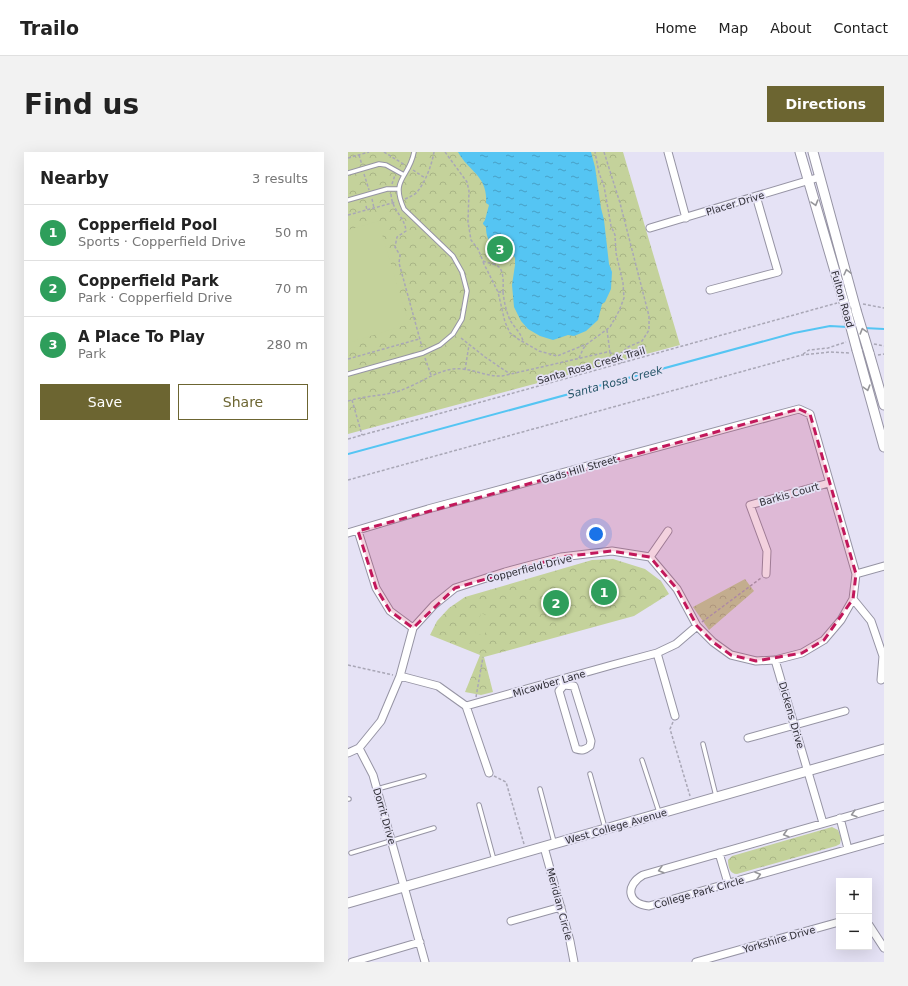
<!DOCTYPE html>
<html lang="en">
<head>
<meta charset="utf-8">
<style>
  body { margin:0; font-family:"DejaVu Sans",sans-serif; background:#f2f2f2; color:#222 }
  .controls { position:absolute; right:12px; bottom:12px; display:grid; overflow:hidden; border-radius:0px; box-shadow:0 4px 16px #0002 }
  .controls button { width:36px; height:36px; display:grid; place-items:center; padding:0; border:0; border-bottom:1px solid #e0e0e0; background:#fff; color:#222; font:20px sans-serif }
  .you { position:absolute; left:248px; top:382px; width:14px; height:14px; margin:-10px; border:3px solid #fff; border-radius:50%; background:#1a73e8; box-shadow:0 0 0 6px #1a73e833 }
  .badge { display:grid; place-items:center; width:26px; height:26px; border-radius:50%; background:#6c6531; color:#fff; font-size:13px; font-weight:700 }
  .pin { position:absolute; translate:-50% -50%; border:2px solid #fff; box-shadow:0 1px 4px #0006 }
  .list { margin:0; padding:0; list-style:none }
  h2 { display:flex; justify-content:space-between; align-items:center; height:52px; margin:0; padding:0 16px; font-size:17px }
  h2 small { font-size:13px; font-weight:400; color:#767676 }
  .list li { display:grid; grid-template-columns:26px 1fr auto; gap:12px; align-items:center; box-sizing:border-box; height:56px; padding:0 16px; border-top:1px solid #e0e0e0 }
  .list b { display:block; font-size:15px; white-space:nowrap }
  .list p { margin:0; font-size:13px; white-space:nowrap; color:#767676 }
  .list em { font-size:13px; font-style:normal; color:#767676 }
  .actions { display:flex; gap:8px; padding:12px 16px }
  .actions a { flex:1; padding:9px 0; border:1px solid #6c6531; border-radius:0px; text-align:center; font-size:14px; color:#6c6531 }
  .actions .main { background:#6c6531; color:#fff }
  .map { position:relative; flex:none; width:536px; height:810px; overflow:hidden; border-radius:0px }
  header { display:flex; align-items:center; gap:24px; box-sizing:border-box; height:56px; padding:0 20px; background:#fff; border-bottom:1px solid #e0e0e0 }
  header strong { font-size:19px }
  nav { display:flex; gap:22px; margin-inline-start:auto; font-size:14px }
  .intro { display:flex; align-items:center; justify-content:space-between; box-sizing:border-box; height:96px; padding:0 24px }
  h1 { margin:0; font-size:28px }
  .button { padding:10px 18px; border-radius:0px; background:#6c6531; color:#fff; font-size:14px; font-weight:700 }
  main { display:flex; gap:24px; padding:0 24px }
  aside { flex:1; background:#fff; border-radius:0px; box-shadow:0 4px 16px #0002 }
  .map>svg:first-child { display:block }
</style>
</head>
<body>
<header>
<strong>Trailo</strong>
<nav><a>Home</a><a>Map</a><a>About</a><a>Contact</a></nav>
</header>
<div class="intro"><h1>Find us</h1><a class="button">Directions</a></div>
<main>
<aside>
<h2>Nearby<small>3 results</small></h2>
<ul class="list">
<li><span class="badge" style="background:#2e9e5b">1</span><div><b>Copperfield Pool</b><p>Sports · Copperfield Drive</p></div><em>50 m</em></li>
<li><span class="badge" style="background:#2e9e5b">2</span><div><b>Copperfield Park</b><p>Park · Copperfield Drive</p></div><em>70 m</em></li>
<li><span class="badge" style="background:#2e9e5b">3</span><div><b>A Place To Play</b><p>Park</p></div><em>280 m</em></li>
</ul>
<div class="actions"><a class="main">Save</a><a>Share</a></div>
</aside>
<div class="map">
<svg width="536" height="810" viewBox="0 0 536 810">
  <defs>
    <pattern id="park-crowns" width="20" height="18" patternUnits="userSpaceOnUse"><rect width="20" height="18" fill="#c4d29b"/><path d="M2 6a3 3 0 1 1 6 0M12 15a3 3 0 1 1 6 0" fill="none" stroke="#a9b586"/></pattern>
    <pattern id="water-ripples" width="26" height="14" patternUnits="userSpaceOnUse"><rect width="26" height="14" fill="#55c5f3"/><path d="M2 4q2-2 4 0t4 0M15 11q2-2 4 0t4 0" fill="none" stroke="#47a0c6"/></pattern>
  </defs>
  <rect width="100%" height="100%" fill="#e5e2f5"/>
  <path fill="url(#park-crowns)" d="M0 0H275L332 193 0 282Z
    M265 407 297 417 313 429 321 442 286 464 136 505 145 540 133 543 117 540 132 503 82 483 89 469 101 456 117 445 244 408Z
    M397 427 406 439 361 478 345 455Z
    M484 675 490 678 493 686 492 692 488 694 389 722C382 722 380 715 380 708L384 704Z"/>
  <path fill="#c4d29b" d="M30 69 61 172 0 191V78Z
    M258 425H263L266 436 263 438 265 442 275 446 281 444 282 448 262 454 260 448 253 450 252 446H250L246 432 248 431 247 428Z
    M133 461 142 465 136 484 127 481Z"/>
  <path fill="url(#water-ripples)" d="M110 0H243L247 15 253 56 256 68 261 112 264 120 263 137 257 150 254 152 250 168 238 179 226 184 220 183 205 188 192 184 180 177 173 169 166 155 164 133 167 113V106L164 101C149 95 138 94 138 75L135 72V71L137 68 141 53 138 51C140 24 121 20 110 0Z"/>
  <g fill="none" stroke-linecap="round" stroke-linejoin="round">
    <path stroke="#55c5f3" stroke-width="2" d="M516 176 536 177
      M0 302 446 181 482 174 500 175"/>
    <defs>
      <path id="lane" d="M0 21 31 12 38 13 56 23
        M0 48 39 37H50
        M0 222 75 201 92 193 105 182 114 167 119 139 114 120 105 104 56 57C42 26 61 27 66 0
        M355 592 368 644
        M294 608 311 660
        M242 622 257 676
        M29 637 76 624
        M192 637 206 690
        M0 647H1
        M131 653 146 708
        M3 701 86 676"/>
      <path id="street" d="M320 0 338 66
        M302 76 472 25
        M362 138 430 120 408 44
        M10 379 28 436 42 459 65 476
        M0 381 80 357 451 257 462 262 508 422 505 447 493 468 476 488 454 501 427 508 408 509 383 503 365 490 349 474 329 437 302 405 264 399 213 405 157 420 107 436 86 453 65 476 52 524 33 569 11 596 0 601
        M302 405 320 379
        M418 422 419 399 402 353 481 331
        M508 422 536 414
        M505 447 523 469 535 504 533 528
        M309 501 327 564
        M427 508 475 671
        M52 524 90 534 118 554 264 513 309 501 328 492 349 474
        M214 527 216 533 211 539 228 597C234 599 237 598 242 594L243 589 226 534 216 533
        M118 554 141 621
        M400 586 497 559
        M11 596 25 623 77 810
        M536 654 295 723C277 733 279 752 301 754L536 687
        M492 666 500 697
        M196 695 222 789 226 810
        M371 701 380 731
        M163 769 213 755
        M521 773 536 796
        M4 810 72 790
        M348 810 491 770"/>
      <path id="secondary" d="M452 0 498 157
        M465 0 508 158
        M509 198 536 295
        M521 201 536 253
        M0 751 536 597"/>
    </defs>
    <use href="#lane" stroke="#9694a4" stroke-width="5.5"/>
    <use href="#street" stroke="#9694a4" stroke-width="9"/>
    <use href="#secondary" stroke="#9694a4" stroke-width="11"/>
    <path stroke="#a9a7b6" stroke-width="1.5" stroke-dasharray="3 2" stroke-linecap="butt" d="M36 0 57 13
      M97 0 119 30 121 39 120 70 123 88 130 97 135 109C139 111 143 111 148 113 157 117 155 132 155 140H150L157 170 162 181 170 187 191 199 209 204 239 192 262 175 271 159 276 146 275 131 268 101 267 83 263 74 256 34 251 21 247 0
      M256 0 272 51 301 164V178L294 189 280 195 270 204
      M11 3 14 13
      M0 6 21 0
      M65 18 77 26
      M16 22 21 38
      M44 32 47 23
      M43 42C44 59 57 65 58 79L49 85 47 95 52 103 51 111 74 195
      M24 47 26 56
      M57 47C61 45 65 44 68 41 77 32 84 12 86 0
      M18 54 19 58
      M0 63 48 50
      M135 110 150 140
      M155 140C156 149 158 159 162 168 166 175 173 181 175 189
      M515 152 536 156
      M259 178 262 201
      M113 186 137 205 162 222
      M526 192 536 194
      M455 202 461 198 480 196 498 190
      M530 203 536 202
      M77 206 83 223
      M231 206 235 197 238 193
      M0 207 71 187
      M117 218 121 193
      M4 248 14 283
      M0 249C16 244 32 244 48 240 68 234 85 220 105 217 122 215 137 225 154 224L259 200C267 202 269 204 274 211
      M0 287 489 151
      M0 328 454 203 482 200 501 201
      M354 470 413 426
      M0 513 45 523
      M128 545 135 505
      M325 570 322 577 342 644
      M146 624 158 630 176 692"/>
    <use href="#lane" stroke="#fff" stroke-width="3.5"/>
    <use href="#street" stroke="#fff" stroke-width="7"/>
    <use href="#secondary" stroke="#fff" stroke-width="9"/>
    <defs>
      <path id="secondary-bridge" d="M498 157 509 198
        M508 158 521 201"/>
    </defs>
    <use href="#secondary-bridge" stroke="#9694a4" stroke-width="11" stroke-linecap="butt"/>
    <use href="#secondary-bridge" stroke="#fff" stroke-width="9"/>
  </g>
  <defs><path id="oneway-chevron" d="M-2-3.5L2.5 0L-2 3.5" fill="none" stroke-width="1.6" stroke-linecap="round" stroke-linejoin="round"/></defs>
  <g stroke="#96969a">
    <use href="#oneway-chevron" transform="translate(467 51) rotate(74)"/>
    <use href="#oneway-chevron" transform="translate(499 120) rotate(-104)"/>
    <use href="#oneway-chevron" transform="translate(515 179) rotate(-106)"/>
    <use href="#oneway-chevron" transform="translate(519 236) rotate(74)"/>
    <use href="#oneway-chevron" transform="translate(506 662) rotate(164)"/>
    <use href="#oneway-chevron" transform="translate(438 682) rotate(164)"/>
    <use href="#oneway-chevron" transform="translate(313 718) rotate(164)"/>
    <use href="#oneway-chevron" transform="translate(410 723) rotate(-16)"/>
  </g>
  <path fill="#c2185b" fill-opacity="0.2" stroke="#c2185b" stroke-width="3" stroke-dasharray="8 5" stroke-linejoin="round" d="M451 257 462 262 508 422 505 447 476 488 454 501 408 509 383 503 365 490 349 474 329 437 302 405 264 399 213 405 107 436 65 476 42 459 28 436 10 379Z"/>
  <g text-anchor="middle" stroke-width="3.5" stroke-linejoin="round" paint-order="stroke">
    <g font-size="10" fill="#2e2d34" stroke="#e5e2f5">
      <text transform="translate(387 51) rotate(-17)" y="4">Placer Drive</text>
      <text transform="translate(495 147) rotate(74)" y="4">Fulton Road</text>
      <text transform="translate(243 213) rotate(-16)" y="4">Santa Rosa Creek Trail</text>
      <text transform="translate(231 317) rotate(-16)" y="4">Gads Hill Street</text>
      <text transform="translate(441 342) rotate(-16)" y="4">Barkis Court</text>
      <text transform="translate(181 416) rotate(-14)" y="4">Copperfield Drive</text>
      <text transform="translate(201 531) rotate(-16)" y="4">Micawber Lane</text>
      <text transform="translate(444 563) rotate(74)" y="4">Dickens Drive</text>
      <text transform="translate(37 664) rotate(74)" y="4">Dorrit Drive</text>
      <text transform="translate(268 674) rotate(-16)" y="4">West College Avenue</text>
      <text transform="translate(351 740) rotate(-16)" y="4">College Park Circle</text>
      <text transform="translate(212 752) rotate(75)" y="4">Meridian Circle</text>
      <text transform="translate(431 787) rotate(-16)" y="4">Yorkshire Drive</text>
    </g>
    <g font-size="11" font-style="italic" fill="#28566a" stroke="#e5e2f5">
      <text transform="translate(267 230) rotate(-15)" y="4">Santa Rosa Creek</text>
    </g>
  </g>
</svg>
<div class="controls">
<button>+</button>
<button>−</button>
</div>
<div class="you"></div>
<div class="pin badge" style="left:256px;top:440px;background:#2e9e5b">1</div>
<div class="pin badge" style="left:208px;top:451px;background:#2e9e5b">2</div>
<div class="pin badge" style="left:152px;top:97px;background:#2e9e5b">3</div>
</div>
</main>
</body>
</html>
